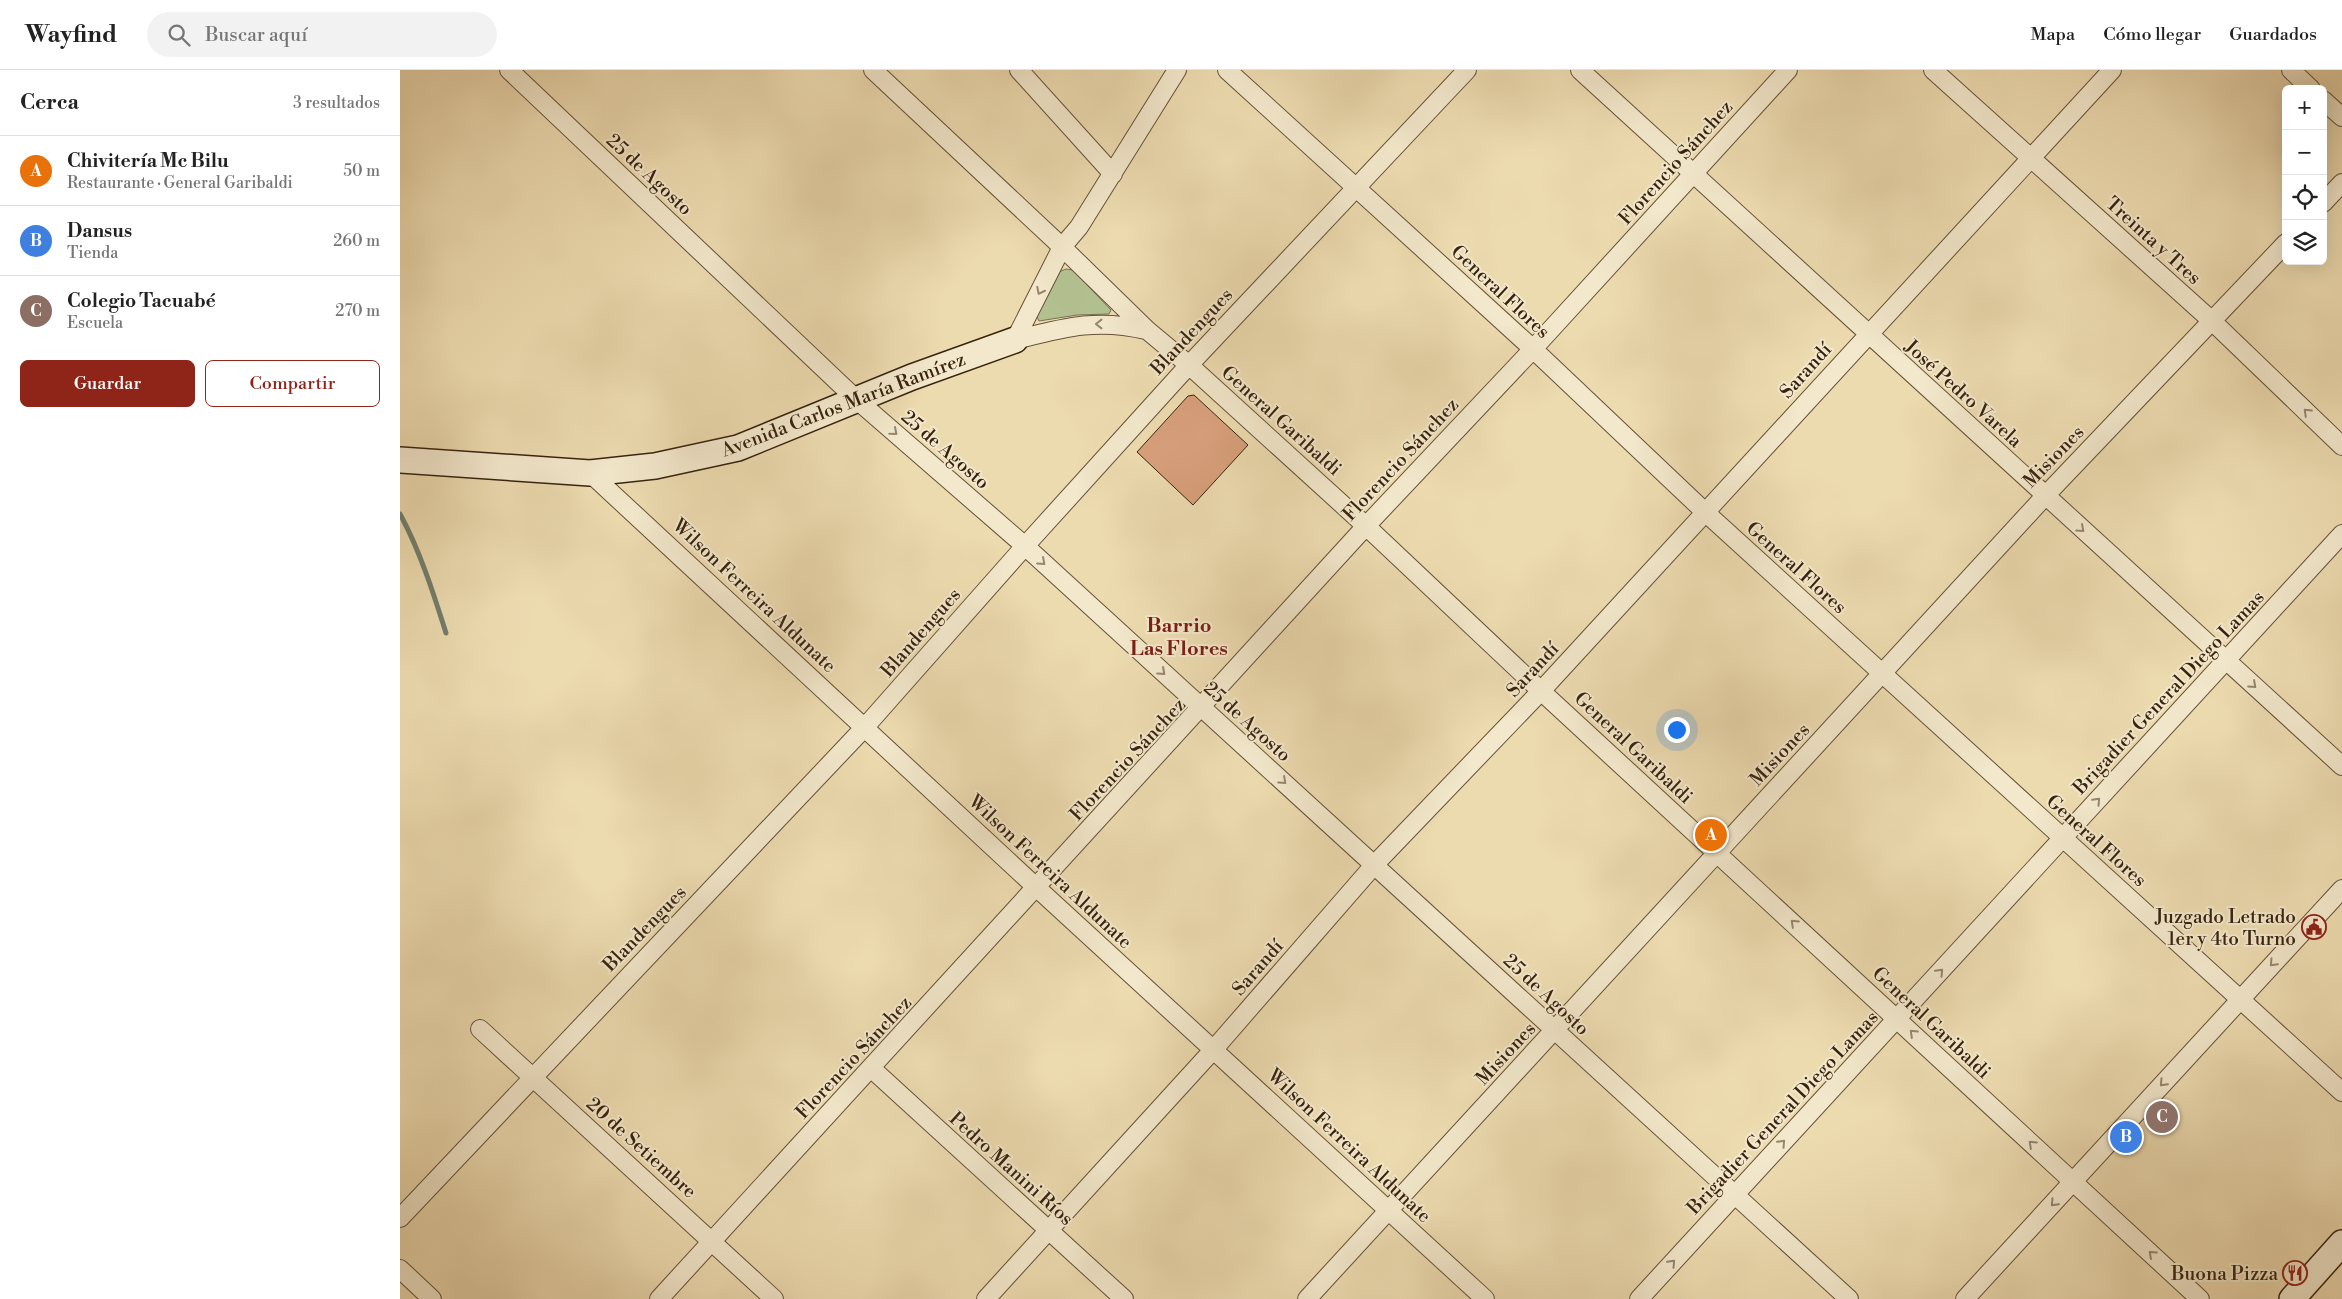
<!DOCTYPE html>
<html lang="es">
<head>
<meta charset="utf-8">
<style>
  body { margin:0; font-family:"Libre Bodoni",serif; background:#f2f2f2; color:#222 }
  .controls { position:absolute; right:15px; top:15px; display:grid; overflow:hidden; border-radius:8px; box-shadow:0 5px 20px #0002 }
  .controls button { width:45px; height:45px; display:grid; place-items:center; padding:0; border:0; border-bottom:1px solid #e0e0e0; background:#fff; color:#222; font:25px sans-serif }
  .you { position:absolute; left:1276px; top:659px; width:18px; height:18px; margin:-12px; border:4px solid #fff; border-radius:50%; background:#1a73e8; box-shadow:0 0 0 8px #1a73e833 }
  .badge { display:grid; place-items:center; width:32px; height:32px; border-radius:50%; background:#8f2418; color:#fff; font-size:16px; font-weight:700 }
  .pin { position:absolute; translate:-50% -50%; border:2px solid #fff; box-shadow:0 1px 5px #0006 }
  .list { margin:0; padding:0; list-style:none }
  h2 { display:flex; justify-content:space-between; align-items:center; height:65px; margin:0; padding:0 20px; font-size:21px }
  h2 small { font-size:16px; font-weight:400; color:#767676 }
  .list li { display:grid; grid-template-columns:32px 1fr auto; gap:15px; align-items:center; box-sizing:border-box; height:70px; padding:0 20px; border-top:1px solid #e0e0e0 }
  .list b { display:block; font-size:19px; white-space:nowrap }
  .list p { margin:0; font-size:16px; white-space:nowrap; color:#767676 }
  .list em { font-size:16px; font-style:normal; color:#767676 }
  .actions { display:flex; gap:10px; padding:15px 20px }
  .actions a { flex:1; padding:11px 0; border:1px solid #8f2418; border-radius:8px; text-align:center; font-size:18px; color:#8f2418 }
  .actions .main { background:#8f2418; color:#fff }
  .icon { flex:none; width:28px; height:28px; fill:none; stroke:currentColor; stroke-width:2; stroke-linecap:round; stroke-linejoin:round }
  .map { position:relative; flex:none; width:1942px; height:1229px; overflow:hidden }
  header { display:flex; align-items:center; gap:30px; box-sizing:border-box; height:70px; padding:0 25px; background:#fff; border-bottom:1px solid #e0e0e0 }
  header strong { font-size:24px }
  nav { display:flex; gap:28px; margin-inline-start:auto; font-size:18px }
  .search { width:350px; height:45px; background:#f2f2f2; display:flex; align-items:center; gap:12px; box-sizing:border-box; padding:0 18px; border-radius:28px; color:#767676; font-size:19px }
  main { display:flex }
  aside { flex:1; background:#fff }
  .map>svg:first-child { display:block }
</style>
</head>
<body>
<header>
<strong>Wayfind</strong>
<div class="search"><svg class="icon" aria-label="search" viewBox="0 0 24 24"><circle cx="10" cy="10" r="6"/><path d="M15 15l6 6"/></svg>Buscar aquí</div>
<nav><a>Mapa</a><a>Cómo llegar</a><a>Guardados</a></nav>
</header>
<main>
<aside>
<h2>Cerca<small>3 resultados</small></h2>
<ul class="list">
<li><span class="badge" style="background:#e8710a">A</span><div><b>Chivitería Mc Bilu</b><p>Restaurante · General Garibaldi</p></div><em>50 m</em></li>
<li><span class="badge" style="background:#3f7fe0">B</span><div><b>Dansus</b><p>Tienda</p></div><em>260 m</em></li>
<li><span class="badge" style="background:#8d6e63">C</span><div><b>Colegio Tacuabé</b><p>Escuela</p></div><em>270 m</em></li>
</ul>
<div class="actions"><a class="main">Guardar</a><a>Compartir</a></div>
</aside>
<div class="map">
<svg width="1942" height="1229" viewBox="0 0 1942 1229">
  <rect width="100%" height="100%" fill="#eddbb0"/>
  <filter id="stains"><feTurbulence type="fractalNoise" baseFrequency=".004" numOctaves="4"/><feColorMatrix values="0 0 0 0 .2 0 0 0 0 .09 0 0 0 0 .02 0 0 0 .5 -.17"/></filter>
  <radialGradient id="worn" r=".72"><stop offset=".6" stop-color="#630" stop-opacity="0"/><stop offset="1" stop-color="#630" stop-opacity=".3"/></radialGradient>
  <path fill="#b3c190" stroke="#767250" d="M666 199 673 200 711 240 709 244 677 245 639 251 636 245 659 202Z"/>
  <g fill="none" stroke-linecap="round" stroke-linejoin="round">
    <path stroke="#727e6d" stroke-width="5" d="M0 444C20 481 33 522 46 563"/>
  </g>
  <path fill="#d8a07c" stroke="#38230f" d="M794 325 848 375 793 435 737 382 788 326Z"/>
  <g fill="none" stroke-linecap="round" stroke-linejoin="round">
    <defs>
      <path id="street" d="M109 0 457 330 625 476 1449 1229
        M473 0 662 177 747 260 789 295 966 456 1141 621 1800 1229
        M619 0 713 104
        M827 0 1133 279 1305 442 1942 1022
        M1180 0 1942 696
        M1533 0 1812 251 1942 376
        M1891 0 1911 19
        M1923 30 1942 47
        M1923 133 1942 113
        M615 270 662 177 679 157 777 0
        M615 270C663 258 696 248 746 260
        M190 403 637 818 1085 1229
        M80 959 374 1229
        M471 998 724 1229
        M0 1148 465 657 625 476 789 295 1067 0
        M0 1199 32 1229
        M259 1229 966 456 1133 279 1388 0
        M586 1229 814 979 975 794 1141 621 1712 0
        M907 1229 1645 426 1886 173
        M1239 1229 1942 464
        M1565 1229 1942 819"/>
      <path id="secondary" d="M0 390 190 403 255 396 338 378 512 307 615 270
        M1892 1229 1942 1173"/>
    </defs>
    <use href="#street" stroke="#655137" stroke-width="20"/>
    <use href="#secondary" stroke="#38230f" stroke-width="28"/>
    <use href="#street" stroke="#f3e8cc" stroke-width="18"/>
    <use href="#secondary" stroke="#f3e8cc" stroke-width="25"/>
  </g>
  <defs><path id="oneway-chevron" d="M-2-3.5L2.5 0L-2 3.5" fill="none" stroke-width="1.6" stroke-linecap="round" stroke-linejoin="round" transform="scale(1.25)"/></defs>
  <g stroke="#96866e">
    <use href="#oneway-chevron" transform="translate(640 221) rotate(117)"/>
    <use href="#oneway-chevron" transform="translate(699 254) rotate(180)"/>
    <use href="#oneway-chevron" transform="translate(1907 342) rotate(-136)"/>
    <use href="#oneway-chevron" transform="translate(494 362) rotate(41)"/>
    <use href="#oneway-chevron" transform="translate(1681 459) rotate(42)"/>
    <use href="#oneway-chevron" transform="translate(642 492) rotate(42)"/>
    <use href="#oneway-chevron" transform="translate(762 602) rotate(42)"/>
    <use href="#oneway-chevron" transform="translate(1853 615) rotate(42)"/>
    <use href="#oneway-chevron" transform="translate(883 711) rotate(42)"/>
    <use href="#oneway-chevron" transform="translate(1697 731) rotate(-47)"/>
    <use href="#oneway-chevron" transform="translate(1394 853) rotate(-137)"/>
    <use href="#oneway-chevron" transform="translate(1873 893) rotate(133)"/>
    <use href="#oneway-chevron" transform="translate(1540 902) rotate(-47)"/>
    <use href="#oneway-chevron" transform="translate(1513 963) rotate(-137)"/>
    <use href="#oneway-chevron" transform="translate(1763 1013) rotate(133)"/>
    <use href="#oneway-chevron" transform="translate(1382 1073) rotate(-47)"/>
    <use href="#oneway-chevron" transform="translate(1632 1074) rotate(-137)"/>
    <use href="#oneway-chevron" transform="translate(1654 1133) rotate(133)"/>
    <use href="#oneway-chevron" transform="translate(1752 1184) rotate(-138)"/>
    <use href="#oneway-chevron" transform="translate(1272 1193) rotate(-47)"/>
  </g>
  <defs>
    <symbol id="civic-ring" viewBox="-11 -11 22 22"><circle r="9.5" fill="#f3e8cc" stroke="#8f2418" stroke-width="1.5"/><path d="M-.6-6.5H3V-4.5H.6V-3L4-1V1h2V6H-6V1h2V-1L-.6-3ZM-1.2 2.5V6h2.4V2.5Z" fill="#8f2418"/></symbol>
    <symbol id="restaurant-ring" viewBox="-11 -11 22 22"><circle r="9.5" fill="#f3e8cc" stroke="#8f2418" stroke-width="1.5"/><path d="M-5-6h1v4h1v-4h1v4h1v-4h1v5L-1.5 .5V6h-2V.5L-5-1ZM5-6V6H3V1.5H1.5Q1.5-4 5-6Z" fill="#8f2418"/></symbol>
  </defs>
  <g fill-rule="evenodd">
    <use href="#civic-ring" x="1900" y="843" width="28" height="28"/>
    <use href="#restaurant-ring" x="1881" y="1189" width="28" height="28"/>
  </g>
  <g text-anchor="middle" stroke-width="4" stroke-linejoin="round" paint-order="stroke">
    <g font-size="19" fill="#38230f" stroke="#f3e8cc">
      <text transform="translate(1275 92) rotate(-48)" y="7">Florencio Sánchez</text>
      <text transform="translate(250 104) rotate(43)" y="7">25 de Agosto</text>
      <text transform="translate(1754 170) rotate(42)" y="7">Treinta y Tres</text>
      <text transform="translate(1101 221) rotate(43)" y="7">General Flores</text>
      <text transform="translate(791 261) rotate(-47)" y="7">Blandengues</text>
      <text transform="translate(1405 300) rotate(-48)" y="7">Sarandí</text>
      <text transform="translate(1564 323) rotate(42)" y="7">José Pedro Varela</text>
      <text transform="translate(443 334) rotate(-21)" y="7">Avenida Carlos María Ramírez</text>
      <text transform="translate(882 350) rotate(42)" y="7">General Garibaldi</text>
      <text transform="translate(546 379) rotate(41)" y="7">25 de Agosto</text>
      <text transform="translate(1653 386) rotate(-46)" y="7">Misiones</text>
      <text transform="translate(1000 389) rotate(-47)" y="7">Florencio Sánchez</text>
      <text transform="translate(1397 497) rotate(42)" y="7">General Flores</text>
      <text transform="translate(355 525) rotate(43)" y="7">Wilson Ferreira Aldunate</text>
      <text transform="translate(520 562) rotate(-49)" y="7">Blandengues</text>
      <text transform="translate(1132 599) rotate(-47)" y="7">Sarandí</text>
      <text transform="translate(1768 622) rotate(-47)" y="7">Brigadier General Diego Lamas</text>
      <text transform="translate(848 651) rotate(42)" y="7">25 de Agosto</text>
      <text transform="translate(1234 677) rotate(43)" y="7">General Garibaldi</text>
      <text transform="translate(1379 684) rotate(-47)" y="7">Misiones</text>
      <text transform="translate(727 689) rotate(-47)" y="7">Florencio Sánchez</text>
      <text transform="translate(1697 770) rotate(42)" y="7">General Flores</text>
      <text transform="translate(651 801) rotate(43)" y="7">Wilson Ferreira Aldunate</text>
      <text transform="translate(244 858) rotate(-46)" y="7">Blandengues</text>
      <text transform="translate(857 897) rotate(-49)" y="7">Sarandí</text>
      <text transform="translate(1147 924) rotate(43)" y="7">25 de Agosto</text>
      <text transform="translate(1532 952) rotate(43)" y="7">General Garibaldi</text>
      <text transform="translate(1105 983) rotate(-47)" y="7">Misiones</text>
      <text transform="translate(453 987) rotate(-47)" y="7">Florencio Sánchez</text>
      <text transform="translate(1382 1042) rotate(-47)" y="7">Brigadier General Diego Lamas</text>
      <text transform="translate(950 1075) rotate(43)" y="7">Wilson Ferreira Aldunate</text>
      <text transform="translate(242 1077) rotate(42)" y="7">20 de Setiembre</text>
      <text transform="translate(612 1098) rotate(42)" y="7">Pedro Manini Ríos</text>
    </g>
    <g font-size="19" fill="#38230f" stroke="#f3e8cc" text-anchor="end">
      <text x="1896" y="853">Juzgado Letrado<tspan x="1896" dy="22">1er y 4to Turno</tspan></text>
      <text x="1878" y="1210">Buona Pizza</text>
    </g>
    <g font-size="20" font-weight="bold" fill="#7a1f14" stroke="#f3e8cc">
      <text x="779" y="562">Barrio<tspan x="779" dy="23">Las Flores</tspan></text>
    </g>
  </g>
  <rect width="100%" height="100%" filter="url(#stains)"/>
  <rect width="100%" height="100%" fill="url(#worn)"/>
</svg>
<div class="controls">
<button>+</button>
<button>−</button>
<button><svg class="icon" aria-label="locate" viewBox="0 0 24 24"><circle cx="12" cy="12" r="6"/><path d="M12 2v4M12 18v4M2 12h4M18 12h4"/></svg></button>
<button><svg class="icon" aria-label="layers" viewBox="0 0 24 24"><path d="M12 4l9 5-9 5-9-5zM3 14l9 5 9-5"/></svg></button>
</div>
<div class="you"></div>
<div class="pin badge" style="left:1311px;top:765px;background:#e8710a">A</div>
<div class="pin badge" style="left:1726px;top:1067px;background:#3f7fe0">B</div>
<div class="pin badge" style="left:1762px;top:1047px;background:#8d6e63">C</div>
</div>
</main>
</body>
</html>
